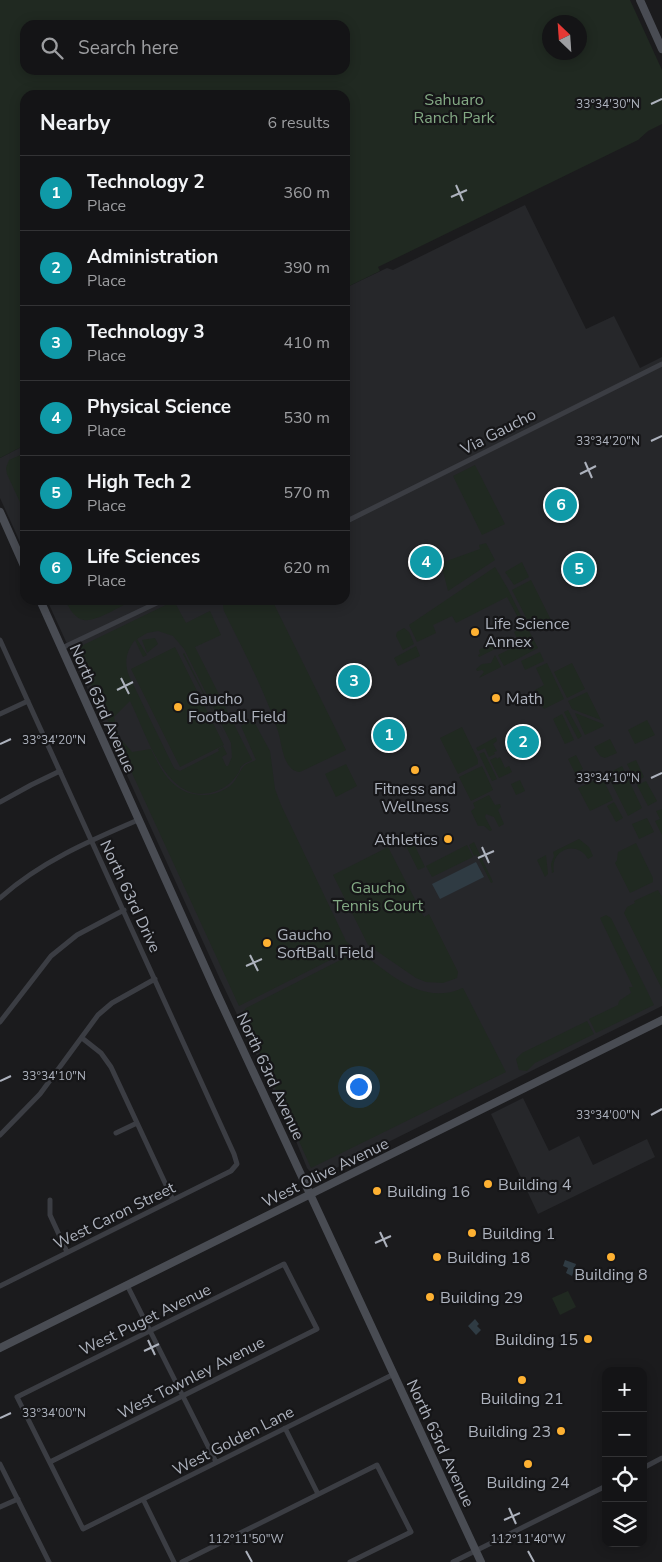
<!DOCTYPE html>
<html lang="en">
<head>
<meta charset="utf-8">
<style>
  body { margin:0; font-family:"Nunito Sans",sans-serif; background:#1d1d1f; color:#f1f3f6 }
  .controls { position:absolute; right:15px; bottom:15px; display:grid; overflow:hidden; border-radius:10px; box-shadow:0 2px 12px #0003 }
  .controls button { width:45px; height:45px; display:grid; place-items:center; padding:0; border:0; border-bottom:1px solid #333335; background:#141416; color:#f1f3f6; font:25px sans-serif }
  .compass { position:absolute; left:542px; top:15px; width:45px; height:45px; border-radius:50%; background:#141416; box-shadow:0 2px 12px #0003; rotate:335deg }
  .you { position:absolute; left:358px; top:1086px; width:18px; height:18px; margin:-12px; border:4px solid #fff; border-radius:50%; background:#1a73e8; box-shadow:0 0 0 8px #1a73e833 }
  .badge { display:grid; place-items:center; width:32px; height:32px; border-radius:50%; background:#ea580c; color:#fff; font-size:16px; font-weight:700 }
  .pin { position:absolute; translate:-50% -50%; border:2px solid #fff; box-shadow:0 1px 5px #0006 }
  .list { margin:0; padding:0; list-style:none }
  h2 { display:flex; justify-content:space-between; align-items:center; height:65px; margin:0; padding:0 20px; font-size:21px }
  h2 small { font-size:16px; font-weight:400; color:#9d9ea1 }
  .list li { display:grid; grid-template-columns:32px 1fr auto; gap:15px; align-items:center; box-sizing:border-box; height:75px; padding:0 20px; border-top:1px solid #333335 }
  .list b { display:block; font-size:19px; white-space:nowrap }
  .list p { margin:0; font-size:16px; white-space:nowrap; color:#9d9ea1 }
  .list em { font-size:16px; font-style:normal; color:#9d9ea1 }
  .icon { flex:none; width:28px; height:28px; fill:none; stroke:currentColor; stroke-width:2; stroke-linecap:round; stroke-linejoin:round }
  .map { position:relative; flex:none; width:662px; height:1562px; overflow:hidden }
  .search { position:absolute; background:#141416; box-shadow:0 2px 12px #0003; left:20px; top:20px; width:330px; height:55px; display:flex; align-items:center; gap:12px; box-sizing:border-box; padding:0 18px; border-radius:15px; color:#9d9ea1; font-size:19px }
  .panel { position:absolute; background:#141416; box-shadow:0 2px 12px #0003; left:20px; top:90px; width:330px; height:515px; border-radius:15px }
  .map>svg:first-child { display:block }
</style>
</head>
<body>
<div class="map">
<svg width="662" height="1562" viewBox="0 0 662 1562">
  <rect width="100%" height="100%" fill="#1b1b1d"/>
  <path fill="#26272a" d="M525 205 586 329 614 316 640 368 662 357V1006L324 1174 314 1176 307 1168 287 1119 220 979 47 600H345V288L387 268 393 270Z
    M25 445V553L0 498V458Z
    M523 1098 549 1151 579 1136 593 1165 647 1139 655 1157 538 1214 491 1114Z"/>
  <path fill="#202921" fill-rule="evenodd" d="M0 0H630L662 70V124L648 131 638 140 378 267 380 271 345 288V95H25V445L0 458ZM580 22V52H550V22ZM25 25H345V70H25Z
    M25 453V513L7 474 6 468 9 460Z
    M475 465 505 524 482 535 453 476Z
    M486 543 495 560 448 591 441 563 480 549 479 545Z
    M522 562 529 577 514 585 505 572Z
    M495 567 508 589 524 622 521 623 507 597 456 623 452 616 433 625 436 633 417 642 409 625Z
    M531 580 551 620 532 629 512 590Z
    M65 600H133C121 606 96 622 84 620 75 619 69 608 65 600Z
    M222 600H272L346 750 300 772C283 771 282 744 278 731 264 689 243 650 224 611Z
    M174 601 186 623 210 611 221 635 195 647 252 760C249 762 244 763 242 766 240 767 240 770 239 772 234 780 227 787 219 790 167 812 147 734 130 701L114 717 119 737 132 752 151 749C162 773 175 796 205 795 213 795 223 791 230 786 236 781 238 774 243 767 245 764 252 762 256 760L241 726 253 720 270 751 275 789 281 805 346 941 354 948 239 1006 75 649ZM158 631 173 636 184 649 231 743 232 757 228 766H226L222 757 227 754 223 746 218 749 219 751 180 771 175 769 173 766 129 676C124 663 126 651 135 640L143 657 147 655 137 639 147 633Z
    M526 625 538 648 504 666 498 655 520 644 514 632Z
    M404 628 409 632 414 644 403 650 396 636 397 632Z
    M155 638 158 644 147 653 142 640Z
    M492 643 495 649 479 657 478 655 480 654 479 650Z
    M416 646 420 656 398 666 394 658Z
    M175 647 224 745 180 767 131 669Z
    M540 652 544 661 525 670 521 661Z
    M184 653 224 734 183 654Z
    M495 655 501 667 479 678 484 672 482 670 477 671 476 669 482 664 491 663Z
    M547 663 564 699 544 709 540 703 541 702 535 690 544 685 536 668Z
    M572 663 585 689 567 698 554 672Z
    M587 692 601 720 572 709 568 701Z
    M568 710 582 736 578 739 564 712Z
    M575 713 603 724 604 726 585 735Z
    M562 714 574 740 565 744 553 719Z
    M647 720 655 735 635 744 628 730Z
    M462 727 478 760V764L458 774 440 738Z
    M496 737 497 741 493 744 497 751 494 752 495 754 489 757 485 748 478 751 476 748Z
    M610 739 617 753 605 758 600 756 594 747Z
    M484 752 497 779 492 781 479 754Z
    M576 755 583 769 575 773 568 759Z
    M496 757 497 759 500 757 505 768 509 766 512 772 499 778 490 760Z
    M636 760 644 777 636 782 627 764Z
    M346 764 357 786 336 797 325 774Z
    M482 766 493 790 471 801 459 777Z
    M622 766 642 808 628 816 607 774Z
    M602 777 613 800 590 811 578 788Z
    M520 780 525 791 516 795 511 784Z
    M646 781 657 801 648 806 637 785Z
    M489 795 495 805 500 804 501 807 498 810 504 824 499 827 494 817 486 814 485 817 492 830 490 831 484 826H478L471 811 475 808 473 803Z
    M614 802 623 818 616 822 607 806Z
    M662 809V835L655 821 660 819 656 811Z
    M647 818 654 832 639 839 632 824Z
    M579 839 589 847 593 856 588 859C577 839 549 850 554 872L552 873 551 864 554 856 553 852Z
    M413 842 425 867 418 870 406 846Z
    M474 842 493 882 491 883 477 855 474 856 469 845Z
    M636 843 653 878V882L630 893 615 863 617 860 618 852Z
    M467 845 473 857 432 877 426 866Z
    M388 847 424 917 429 914 458 972 457 978 443 983 426 982 416 978 368 945 333 875Z
    M546 855 548 874 545 877 537 860Z
    M658 890 662 897V989L624 913 627 907 635 903 634 901Z
    M606 915 611 918 654 1005 596 1033 589 1019 618 1005 619 1001 631 993 629 987H633L600 918Z
    M358 951C385 969 410 996 444 993 451 993 457 990 463 988L506 1072 311 1168 242 1013 246 1008Z
    M587 1021 594 1034 535 1063 527 1071 519 1070 516 1059 522 1053Z
    M568 1291 576 1307 560 1315 552 1298Z"/>
  <path fill="#2f3b43" d="M476 862 484 877 440 899 432 884Z
    M565 1260 576 1264 572 1276 566 1273 568 1268 563 1266Z
    M475 1319 479 1324 477 1326 481 1330 476 1335 468 1326Z"/>
  <g fill="none" stroke-linecap="round" stroke-linejoin="round">
    <path stroke="#3b3d43" stroke-width="5" d="M345 522 662 364
      M0 640 234 1154 237 1164 231 1171 0 1286
      M62 648 163 600
      M0 714 28 701
      M0 802 31 785 60 771
      M0 898C40 862 89 841 138 820
      M0 1022 51 956 77 935 124 910
      M82 1038 101 1053 111 1067 173 1200
      M116 1133 137 1123
      M0 1135 40 1094 98 1015 112 1003 155 979
      M50 1200V1215L67 1252
      M127 1285 216 1462
      M285 1428 318 1494
      M50 1462 317 1329 284 1264 17 1397 83 1529 394 1374
      M0 1464 49 1562
      M643 1468 662 1458
      M143 1499 174 1562
      M0 1507 18 1499
      M182 1562 377 1465 411 1532 350 1562
      M453 1562 606 1486"/>
    <path stroke="#494c53" stroke-width="8" d="M640 0 662 49
      M0 512 25 568
      M40 600 217 994 481 1562
      M0 1348 662 1020"/>
  </g>
  <path fill="none" stroke="#adb2bd" stroke-width="2" d="M651 104 662 99M456 185 463 201M451 197 467 190M651 441 662 436M585 462 592 478M580 474 596 466M121 678 129 694M117 690 133 682M0 744 11 739M651 778 662 773M482 847 489 863M478 858 494 851M250 955 258 971M246 966 262 959M0 1081 11 1076M651 1115 662 1109M380 1232 387 1247M375 1243 391 1236M148 1340 155 1355M144 1351 159 1344M0 1418 11 1413M509 1508 516 1524M504 1520 520 1513M246 1551 252 1562M528 1551 534 1562"/>
  <g fill="#feb132" stroke="#161618" stroke-width="2">
    <circle cx="475" cy="632" r="5"/>
    <circle cx="496" cy="698" r="5"/>
    <circle cx="178" cy="707" r="5"/>
    <circle cx="415" cy="770" r="5"/>
    <circle cx="448" cy="839" r="5"/>
    <circle cx="267" cy="943" r="5"/>
    <circle cx="488" cy="1184" r="5"/>
    <circle cx="377" cy="1191" r="5"/>
    <circle cx="472" cy="1233" r="5"/>
    <circle cx="437" cy="1257" r="5"/>
    <circle cx="611" cy="1257" r="5"/>
    <circle cx="430" cy="1297" r="5"/>
    <circle cx="588" cy="1339" r="5"/>
    <circle cx="522" cy="1380" r="5"/>
    <circle cx="561" cy="1431" r="5"/>
    <circle cx="528" cy="1464" r="5"/>
  </g>
  <g text-anchor="middle" stroke-width="4.5" stroke-linejoin="round" paint-order="stroke">
    <g font-size="16" fill="#83a984" stroke="#161618">
      <text x="454" y="105">Sahuaro<tspan x="454" dy="18">Ranch Park</tspan></text>
      <text x="378" y="893">Gaucho<tspan x="378" dy="18">Tennis Court</tspan></text>
    </g>
    <g font-size="16" fill="#adb2bd" stroke="#161618">
      <text transform="translate(498 431) rotate(-27)" y="6">Via Gaucho</text>
      <text transform="translate(103 708) rotate(66)" y="6">North 63rd Avenue</text>
      <text transform="translate(131 896) rotate(65)" y="6">North 63rd Drive</text>
      <text transform="translate(271 1076) rotate(65)" y="6">North 63rd Avenue</text>
      <text transform="translate(325 1172) rotate(-26)" y="6">West Olive Avenue</text>
      <text transform="translate(114 1215) rotate(-26)" y="6">West Caron Street</text>
      <text transform="translate(145 1319) rotate(-26)" y="6">West Puget Avenue</text>
      <text transform="translate(191 1377) rotate(-27)" y="6">West Townley Avenue</text>
      <text transform="translate(233 1440) rotate(-27)" y="6">West Golden Lane</text>
      <text transform="translate(441 1443) rotate(65)" y="6">North 63rd Avenue</text>
    </g>
    <g font-size="16" fill="#adb2bd" stroke="#161618" text-anchor="start">
      <text x="485" y="629">Life Science<tspan x="485" dy="18">Annex</tspan></text>
      <text x="188" y="704">Gaucho<tspan x="188" dy="18">Football Field</tspan></text>
      <text x="506" y="704">Math</text>
      <text x="415" y="794" text-anchor="middle">Fitness and<tspan x="415" dy="18">Wellness</tspan></text>
      <text x="438" y="845" text-anchor="end">Athletics</text>
      <text x="277" y="940">Gaucho<tspan x="277" dy="18">SoftBall Field</tspan></text>
      <text x="498" y="1190">Building 4</text>
      <text x="387" y="1197">Building 16</text>
      <text x="482" y="1239">Building 1</text>
      <text x="447" y="1263">Building 18</text>
      <text x="611" y="1280" text-anchor="middle">Building 8</text>
      <text x="440" y="1303">Building 29</text>
      <text x="578" y="1345" text-anchor="end">Building 15</text>
      <text x="522" y="1404" text-anchor="middle">Building 21</text>
      <text x="551" y="1437" text-anchor="end">Building 23</text>
      <text x="528" y="1488" text-anchor="middle">Building 24</text>
    </g>
  </g>
  <g font-size="12" text-anchor="middle" fill="#adb2bd" stroke="#161618" stroke-width="4.5" stroke-linejoin="round" paint-order="stroke">
    <text x="608" y="108">33°34'30"N</text>
    <text x="608" y="445">33°34'20"N</text>
    <text x="54" y="744">33°34'20"N</text>
    <text x="608" y="782">33°34'10"N</text>
    <text x="54" y="1080">33°34'10"N</text>
    <text x="608" y="1119">33°34'00"N</text>
    <text x="54" y="1417">33°34'00"N</text>
    <text x="246" y="1543">112°11'50"W</text>
    <text x="528" y="1543">112°11'40"W</text>
  </g>
</svg>
<div class="controls">
<button>+</button>
<button>−</button>
<button><svg class="icon" aria-label="locate" viewBox="0 0 24 24"><circle cx="12" cy="12" r="6"/><path d="M12 2v4M12 18v4M2 12h4M18 12h4"/></svg></button>
<button><svg class="icon" aria-label="layers" viewBox="0 0 24 24"><path d="M12 4l9 5-9 5-9-5zM3 14l9 5 9-5"/></svg></button>
</div>
<svg class="compass" viewBox="-18 -18 36 36"><path d="M0-13l5 13h-10z" fill="#e53935"/><path d="M0 13l5-13h-10z" fill="#9d9ea1"/></svg>
<div class="you"></div>
<div class="pin badge" style="left:389px;top:735px;background:#0f9aa8">1</div>
<div class="pin badge" style="left:523px;top:742px;background:#0f9aa8">2</div>
<div class="pin badge" style="left:354px;top:681px;background:#0f9aa8">3</div>
<div class="pin badge" style="left:426px;top:562px;background:#0f9aa8">4</div>
<div class="pin badge" style="left:579px;top:569px;background:#0f9aa8">5</div>
<div class="pin badge" style="left:561px;top:505px;background:#0f9aa8">6</div>
<div class="search"><svg class="icon" aria-label="search" viewBox="0 0 24 24"><circle cx="10" cy="10" r="6"/><path d="M15 15l6 6"/></svg>Search here</div>
<section class="panel">
<h2>Nearby<small>6 results</small></h2>
<ul class="list">
<li><span class="badge" style="background:#0f9aa8">1</span><div><b>Technology 2</b><p>Place</p></div><em>360 m</em></li>
<li><span class="badge" style="background:#0f9aa8">2</span><div><b>Administration</b><p>Place</p></div><em>390 m</em></li>
<li><span class="badge" style="background:#0f9aa8">3</span><div><b>Technology 3</b><p>Place</p></div><em>410 m</em></li>
<li><span class="badge" style="background:#0f9aa8">4</span><div><b>Physical Science</b><p>Place</p></div><em>530 m</em></li>
<li><span class="badge" style="background:#0f9aa8">5</span><div><b>High Tech 2</b><p>Place</p></div><em>570 m</em></li>
<li><span class="badge" style="background:#0f9aa8">6</span><div><b>Life Sciences</b><p>Place</p></div><em>620 m</em></li>
</ul>
</section>
</div>
</body>
</html>
